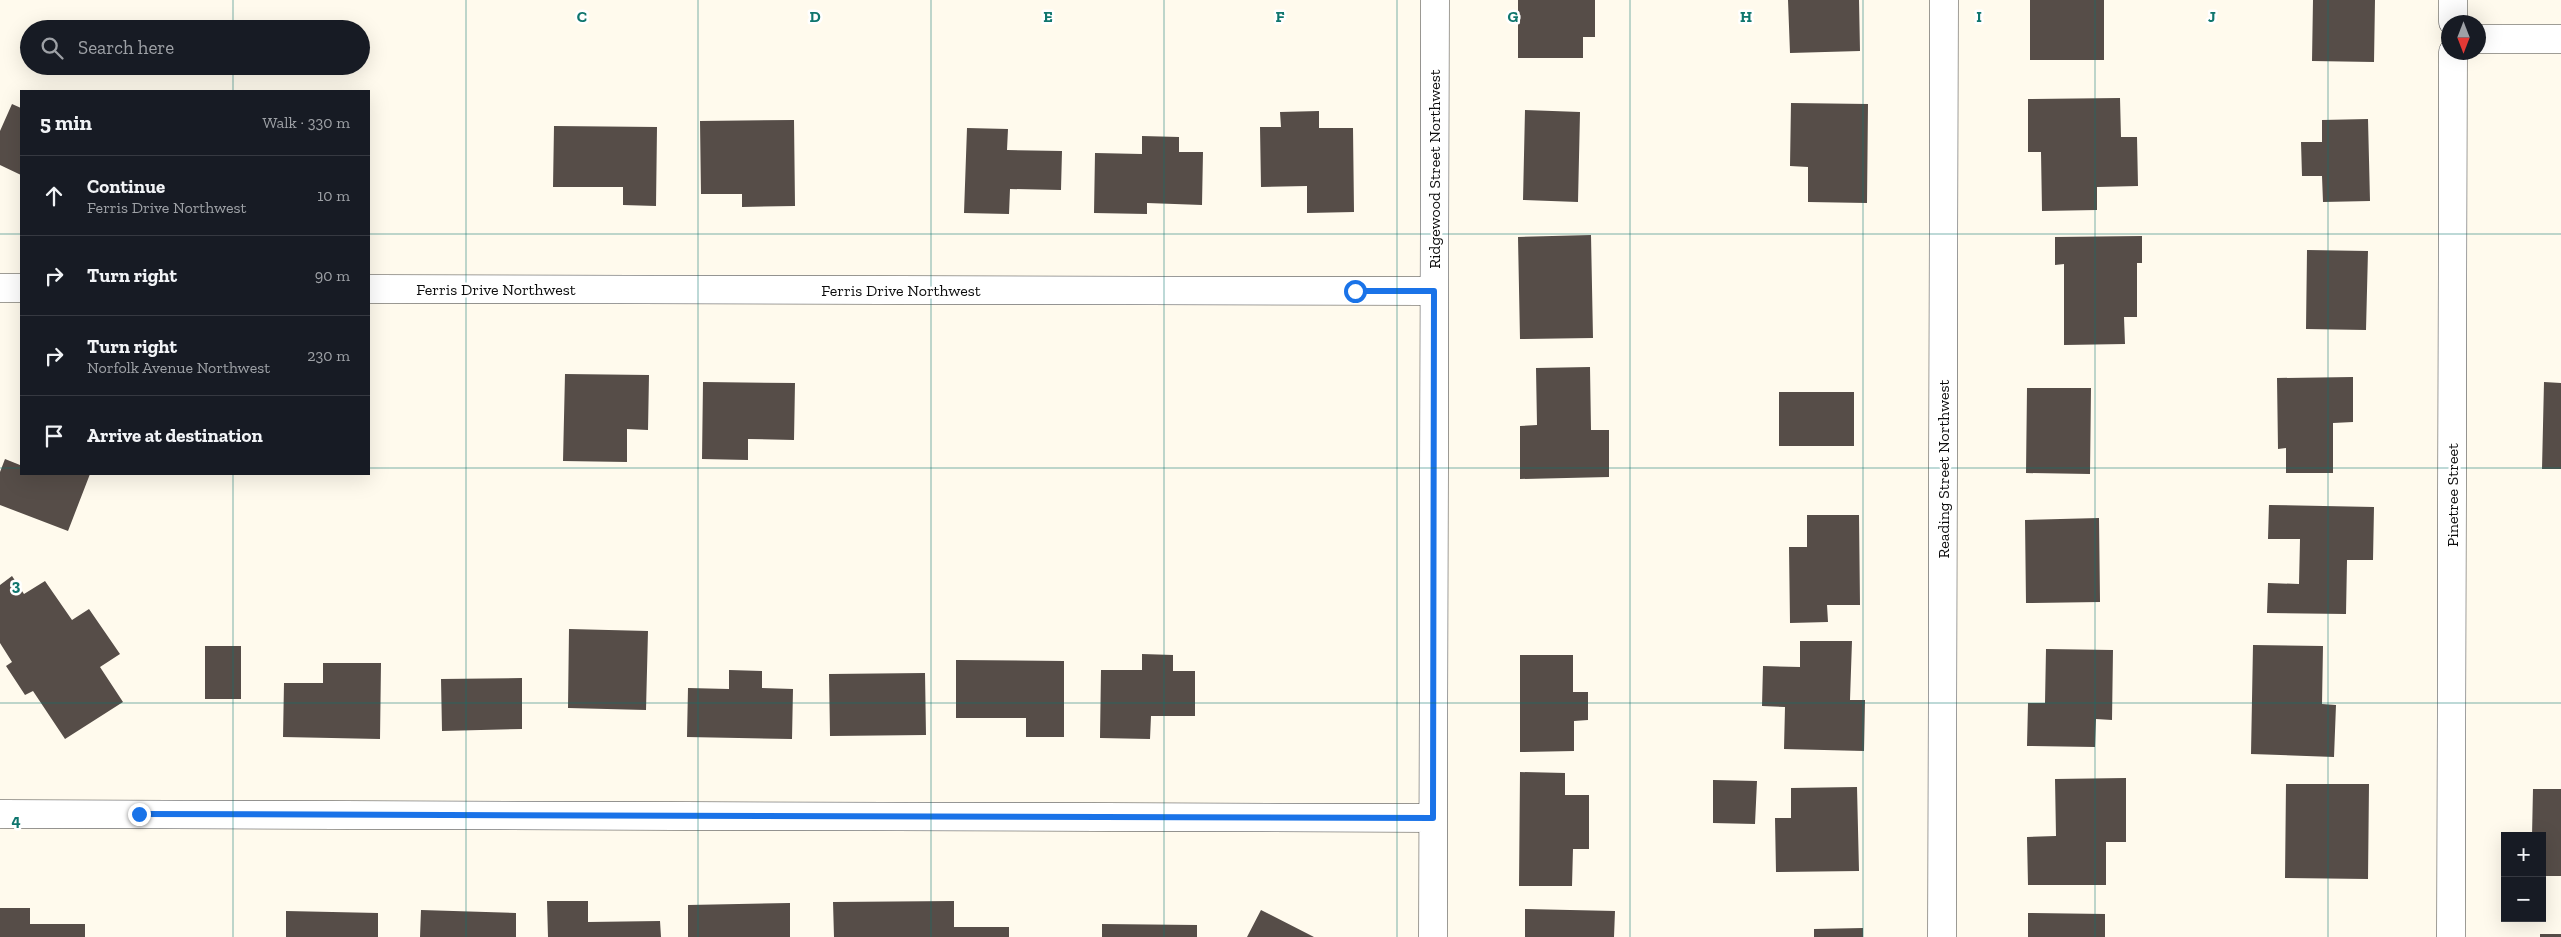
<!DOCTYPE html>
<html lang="en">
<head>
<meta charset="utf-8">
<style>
  body { margin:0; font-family:"Zilla Slab",serif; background:#20242c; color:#f1f3f6 }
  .controls { position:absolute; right:15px; bottom:15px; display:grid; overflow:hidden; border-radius:0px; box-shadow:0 5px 20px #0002 }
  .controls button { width:45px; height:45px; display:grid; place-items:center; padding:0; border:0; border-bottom:1px solid #363941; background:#171b24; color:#f1f3f6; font:25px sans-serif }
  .compass { position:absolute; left:2441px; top:15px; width:45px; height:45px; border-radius:50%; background:#171b24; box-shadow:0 5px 20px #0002; rotate:180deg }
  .stop { position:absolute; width:15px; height:15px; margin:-11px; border:4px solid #1a73e8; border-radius:50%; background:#fff }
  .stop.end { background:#1a73e8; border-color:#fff; box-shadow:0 1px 5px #0008 }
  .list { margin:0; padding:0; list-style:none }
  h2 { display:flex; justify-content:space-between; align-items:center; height:65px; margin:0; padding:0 20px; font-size:21px }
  h2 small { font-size:16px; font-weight:400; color:#9ea1a6 }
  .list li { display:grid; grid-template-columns:32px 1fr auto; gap:15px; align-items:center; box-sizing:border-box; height:80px; padding:0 20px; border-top:1px solid #363941 }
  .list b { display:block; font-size:19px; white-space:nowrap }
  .list p { margin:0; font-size:16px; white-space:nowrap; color:#9ea1a6 }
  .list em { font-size:16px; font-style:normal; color:#9ea1a6 }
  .icon { flex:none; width:28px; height:28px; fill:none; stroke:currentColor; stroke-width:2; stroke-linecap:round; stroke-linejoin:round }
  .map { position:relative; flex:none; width:2561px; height:937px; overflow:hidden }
  .search { position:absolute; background:#171b24; box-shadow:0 5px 20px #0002; left:20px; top:20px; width:350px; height:55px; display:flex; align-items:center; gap:12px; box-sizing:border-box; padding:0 18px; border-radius:28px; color:#9ea1a6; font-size:19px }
  .panel { position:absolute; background:#171b24; box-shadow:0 5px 20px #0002; left:20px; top:90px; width:350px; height:385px; border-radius:0px }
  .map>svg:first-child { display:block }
</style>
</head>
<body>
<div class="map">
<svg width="2561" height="937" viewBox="0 0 2561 937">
  <rect width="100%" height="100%" fill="#fffaed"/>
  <path fill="#564d48" d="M1518 0H1595V37H1583V58H1518Z
    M1788 0H1859L1860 51 1790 53Z
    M2030 0H2104V60H2030Z
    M2313 0H2375L2374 62 2312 61Z
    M2120 98 2121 137H2137L2138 186 2097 187V210L2042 211 2041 152H2028V99Z
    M1791 103 1868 104 1867 203 1808 202V167L1790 166Z
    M12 104 21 108V175L0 165V131Z
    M1525 110 1580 112 1578 202 1523 200Z
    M1319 111V128H1353L1354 212 1307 213V186L1261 187 1260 127H1281L1280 112Z
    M2368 119 2370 201 2323 202 2322 176H2302L2301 142H2322V120Z
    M794 120 795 206 742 207V194H701L700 121Z
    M554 126 657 127 656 206 623 205V187H553Z
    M967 128 1008 129 1007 150 1062 151 1061 190 1010 189 1009 214 964 213Z
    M1142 136 1179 137V152H1203L1202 205 1147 203V214L1094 213 1095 153 1142 154Z
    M1591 235 1593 338 1520 339 1518 237Z
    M2142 236V263H2137V317H2124L2125 344 2064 345V264L2055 265V237Z
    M2307 250 2368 251 2366 330 2306 329Z
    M1590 367 1591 430H1609V477L1520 479V426L1537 425 1536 368Z
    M565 374 649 375 648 430 627 429V462L563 461Z
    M2353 377V422L2333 423V473H2286V448L2278 449 2277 378Z
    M703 382 795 383 794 440 748 439V460L702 459Z
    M2544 382 2561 383V469H2542Z
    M2027 388H2091L2090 474 2026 473Z
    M1779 392H1854V446H1779Z
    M5 459 20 465 21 461V474H90L68 531 0 505V472Z
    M2269 505 2374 507 2373 560H2347L2346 614 2267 613 2268 583 2299 584 2300 539H2268Z
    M1807 515H1859L1860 605H1827L1828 622 1790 623 1789 547H1807Z
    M2099 518 2100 602 2026 603 2025 520Z
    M12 576 24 594 45 581 72 620 89 609 120 654 100 667 123 702 65 739 33 691 25 695 6 666 12 662 0 643V585Z
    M569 629 648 631 646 710 568 708Z
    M1800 641H1852L1850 700H1865L1864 751 1784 749 1785 707 1762 706 1763 666 1800 667Z
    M2253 645 2323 646 2322 704 2336 705 2334 757 2251 754Z
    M205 646H241V699H205Z
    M2046 649 2113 650 2112 720 2096 719 2095 747 2027 746 2028 703H2045Z
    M1142 654 1173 655V671H1195V716H1151L1150 739 1100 738 1101 670H1142Z
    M1520 655H1573V692H1588V720L1574 721V751L1520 752Z
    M956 660 1064 661V737H1026V718H956Z
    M323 663H381L380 739 283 737 284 683H323Z
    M729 670 762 671V688L793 689 792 739 687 737 688 688 729 689Z
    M925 673 926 735 830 736 829 674Z
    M522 678V729L442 731 441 679Z
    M1520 772 1565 773V795H1589V849H1573L1572 886H1519Z
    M2126 778V842H2106V885H2028L2027 837 2056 836 2055 779Z
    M1713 780 1757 781 1755 824 1713 823Z
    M2286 784H2369L2368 879 2285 878Z
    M1857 787 1859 871 1776 872 1775 818H1791V788Z
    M2533 789H2561V876H2542V836H2532Z
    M547 901H588V922L660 921 661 937H548Z
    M954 901V927H1009V937H834L833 902Z
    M790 903V937H688V905Z
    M0 908H30V924H85V937H0Z
    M1525 909 1615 911 1614 937H1525Z
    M421 910 516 913V937H420Z
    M1261 910 1314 937H1247Z
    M286 911 378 913V937H286Z
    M2028 913 2105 914V937H2028Z
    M1102 924 1197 925V937H1102Z
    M1863 928V937H1814V929Z
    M2540 934H2561V937H2540Z"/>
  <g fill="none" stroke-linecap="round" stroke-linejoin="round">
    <defs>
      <path id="minor" d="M2453 22V0
        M2478 39H2561
        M0 288H21
        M369 289 1434 291
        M0 814 1433 818
        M1433 937 1435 0
        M1942 937 1944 0
        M2451 937 2453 52"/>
    </defs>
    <use href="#minor" stroke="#404040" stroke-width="29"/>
    <use href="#minor" stroke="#fff" stroke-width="28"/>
  </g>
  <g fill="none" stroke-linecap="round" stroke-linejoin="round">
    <path stroke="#1a73e8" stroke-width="6" d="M139 814 1433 818 1434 291H1355"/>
  </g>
  <path fill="none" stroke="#0f766e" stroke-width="1" stroke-opacity="0.55" d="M233 0V29M466 0V937M698 0V937M931 0V937M1164 0V937M1397 0V937M1630 0V937M1863 0V937M2095 0V937M2328 0V937M233 66V91M0 234H21M369 234H2561M0 468H21M369 468H2561M233 474V937M0 703H2561"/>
  <g text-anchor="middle" stroke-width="5" stroke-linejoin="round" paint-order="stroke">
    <g font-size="16" fill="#0d0d0d" stroke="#fff">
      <text transform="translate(1434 169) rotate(-90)" y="6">Ridgewood Street Northwest</text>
      <text x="496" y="295">Ferris Drive Northwest</text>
      <text x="901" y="296">Ferris Drive Northwest</text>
      <text transform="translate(1943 469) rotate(-90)" y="6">Reading Street Northwest</text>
      <text transform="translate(2452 495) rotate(-90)" y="6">Pinetree Street</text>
    </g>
  </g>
  <g font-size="16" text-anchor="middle" font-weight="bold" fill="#0f766e" stroke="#fff" stroke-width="5" stroke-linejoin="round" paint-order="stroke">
    <text x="582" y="22">C</text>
    <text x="815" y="22">D</text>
    <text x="1048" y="22">E</text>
    <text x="1280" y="22">F</text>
    <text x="1513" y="22">G</text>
    <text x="1746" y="22">H</text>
    <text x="1979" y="22">I</text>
    <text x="2212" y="22">J</text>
    <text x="16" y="591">3</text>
    <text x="16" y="826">4</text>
  </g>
</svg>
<div class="controls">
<button>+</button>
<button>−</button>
</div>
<svg class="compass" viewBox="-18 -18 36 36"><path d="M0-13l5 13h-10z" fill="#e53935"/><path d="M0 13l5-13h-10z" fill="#9ea1a6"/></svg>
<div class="stop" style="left:1355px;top:291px"></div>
<div class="stop end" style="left:139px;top:814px"></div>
<div class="search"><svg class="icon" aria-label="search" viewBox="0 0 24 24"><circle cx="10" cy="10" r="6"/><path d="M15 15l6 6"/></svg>Search here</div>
<section class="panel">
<h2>5 min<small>Walk · 330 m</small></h2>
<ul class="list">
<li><svg class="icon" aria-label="ahead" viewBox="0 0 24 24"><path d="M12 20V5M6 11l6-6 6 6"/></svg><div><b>Continue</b><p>Ferris Drive Northwest</p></div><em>10 m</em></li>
<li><svg class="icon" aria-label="right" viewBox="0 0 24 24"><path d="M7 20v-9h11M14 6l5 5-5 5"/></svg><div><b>Turn right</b></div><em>90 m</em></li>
<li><svg class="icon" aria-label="right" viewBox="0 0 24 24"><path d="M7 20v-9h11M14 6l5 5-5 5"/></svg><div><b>Turn right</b><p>Norfolk Avenue Northwest</p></div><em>230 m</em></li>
<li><svg class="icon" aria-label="arrive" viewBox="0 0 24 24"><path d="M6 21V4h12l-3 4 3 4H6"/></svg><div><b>Arrive at destination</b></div></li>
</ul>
</section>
</div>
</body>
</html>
